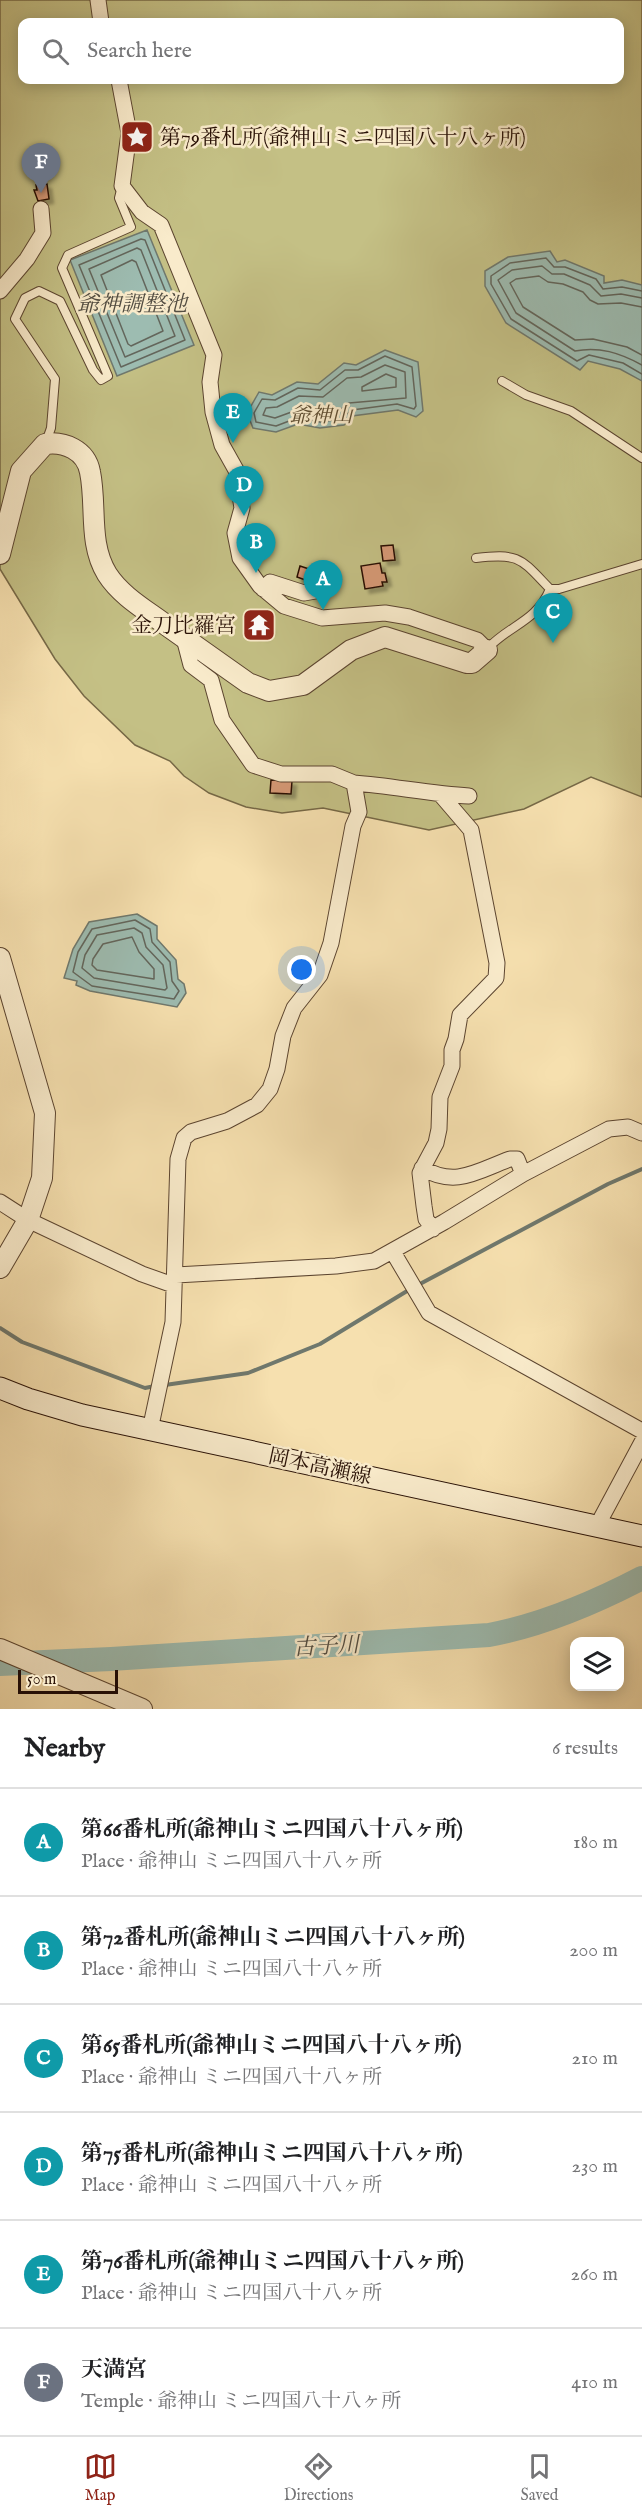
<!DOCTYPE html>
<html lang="en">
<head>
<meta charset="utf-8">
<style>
  body { margin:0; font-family:"IM FELL English","Noto Serif JP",serif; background:#f2f2f2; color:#202124 }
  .controls { position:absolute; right:18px; bottom:18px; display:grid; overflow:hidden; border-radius:12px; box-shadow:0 3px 15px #0003 }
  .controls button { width:54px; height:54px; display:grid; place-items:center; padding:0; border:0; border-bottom:2px solid #e0e0e0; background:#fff; color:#202124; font:30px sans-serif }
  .scale { position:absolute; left:18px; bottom:15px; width:100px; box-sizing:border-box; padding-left:6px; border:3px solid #291106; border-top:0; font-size:16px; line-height:21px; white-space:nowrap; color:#291106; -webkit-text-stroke:4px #f9ebcb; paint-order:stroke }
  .you { position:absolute; left:302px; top:970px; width:21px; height:21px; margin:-15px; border:4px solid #fff; border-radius:50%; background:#1a73e8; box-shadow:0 0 0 9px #1a73e833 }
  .badge { display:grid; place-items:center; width:39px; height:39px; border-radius:50%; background:#8f2418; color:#fff; font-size:20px; font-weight:700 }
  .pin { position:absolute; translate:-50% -50px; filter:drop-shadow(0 2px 3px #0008) }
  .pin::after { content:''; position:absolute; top:32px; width:21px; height:18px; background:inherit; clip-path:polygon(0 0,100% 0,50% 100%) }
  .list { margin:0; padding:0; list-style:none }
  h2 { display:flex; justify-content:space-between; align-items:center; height:78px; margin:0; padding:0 24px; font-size:26px }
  h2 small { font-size:20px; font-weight:400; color:#757577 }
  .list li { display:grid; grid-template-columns:39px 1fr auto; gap:18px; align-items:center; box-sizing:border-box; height:108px; padding:0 24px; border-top:2px solid #e0e0e0 }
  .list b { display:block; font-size:22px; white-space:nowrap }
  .list p { margin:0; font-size:20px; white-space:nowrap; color:#757577 }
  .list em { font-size:20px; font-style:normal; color:#757577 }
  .icon { flex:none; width:33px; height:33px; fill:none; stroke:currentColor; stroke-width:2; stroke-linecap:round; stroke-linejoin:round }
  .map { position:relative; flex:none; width:642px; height:1709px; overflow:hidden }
  .search { position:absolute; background:#fff; box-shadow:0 3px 15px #0003; left:18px; right:18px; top:18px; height:66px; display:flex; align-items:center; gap:15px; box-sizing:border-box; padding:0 21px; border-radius:12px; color:#757577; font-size:22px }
  .sheet { height:726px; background:#fff }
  nav { display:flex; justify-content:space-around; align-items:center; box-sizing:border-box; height:84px; border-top:2px solid #e0e0e0; background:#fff; font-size:16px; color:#757577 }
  nav a { display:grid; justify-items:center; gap:3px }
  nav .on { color:#8f2418 }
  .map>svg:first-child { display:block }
</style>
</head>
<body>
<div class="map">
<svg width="642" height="1709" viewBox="0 0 642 1709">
  <defs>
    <filter id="shadow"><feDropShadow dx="4.5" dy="4.5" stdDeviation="1.5" flood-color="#0004"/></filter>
  </defs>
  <rect width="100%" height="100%" fill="#f6e0af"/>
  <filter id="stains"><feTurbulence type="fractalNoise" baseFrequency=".00333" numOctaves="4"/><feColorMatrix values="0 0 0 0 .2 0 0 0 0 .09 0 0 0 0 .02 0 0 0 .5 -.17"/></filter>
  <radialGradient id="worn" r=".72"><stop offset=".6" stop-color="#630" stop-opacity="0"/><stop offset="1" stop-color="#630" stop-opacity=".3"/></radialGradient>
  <path fill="#c4c085" stroke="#766846" stroke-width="1.5" fill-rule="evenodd" d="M0 0H642V797L591 777 524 809 429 830 323 808 282 813 246 807 209 793 184 776 170 761 135 745 84 696 55 659 0 569ZM22 22H620V80H22Z"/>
  <path fill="#9dbcb1" stroke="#6f786d" stroke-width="1.5" d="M147 230 194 345 117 376 70 260Z
    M550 251 557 262 565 260 604 276V283L622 280 642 285V381L620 369 588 361 580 370 506 323 485 286V271L508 257Z
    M385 350 418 362 423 411 416 417 398 410 352 416 344 425 320 428 298 424 276 432 253 428 247 413 259 392 272 395 297 382 318 384 344 363 356 365Z
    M137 914 157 926V939L176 960 178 979 184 984 186 993 177 1007 90 991 76 985 77 981 64 978 73 949 89 922Z"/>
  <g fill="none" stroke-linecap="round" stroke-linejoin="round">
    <path stroke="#63665c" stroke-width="1.5" d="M141 239 145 240 185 340 121 367 79 265Z
      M137 248 141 250 175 336 125 357 89 269Z
      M132 260 136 262 163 331 131 346 128 344 101 275Z
      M642 291 622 287 603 289 596 279 565 267H554L546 258 510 263 491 276V284L511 319 577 361 589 355 623 363 642 374
      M642 298 621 294 601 296 590 285 564 274H552L542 266 512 270 498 280 516 313 575 351C599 346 620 353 642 365
      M642 307 621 303 598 304 590 300 583 292 563 284 548 282 539 276 516 279 510 283 523 307 575 340 593 339 627 347 642 355
      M385 356 412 367 416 406 414 409 397 404 352 410 340 419 320 422 297 418 276 426 256 422 254 413 262 399 275 400 298 388 320 390 345 370H358Z
      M385 365 405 372 406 398 349 403 337 412 321 414 297 410 275 418 263 415 266 408 277 407 299 396 323 397 347 378 361 377Z
      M386 374 396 378V387L362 391V387Z
      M135 920 150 929 152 942 170 962 172 981 179 991 174 999 92 986 73 972 78 952 92 929Z
      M134 928 142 933 146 947 163 965 167 988 165 990 94 978 82 968 85 955 97 935Z
      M132 937 139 952 154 969V979L97 970 92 965 93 959 103 944Z"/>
    <path stroke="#6f786d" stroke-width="4" d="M418 1285 608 1184 642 1169
      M0 1328 22 1342 145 1388 155 1386
      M165 1385 248 1373 320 1344 412 1288"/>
    <path stroke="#9dbcb1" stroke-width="24" d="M0 1664 111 1659 489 1635C543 1625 594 1603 642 1578"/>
  </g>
  <path fill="#d69976" stroke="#291106" stroke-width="1.5" filter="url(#shadow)" d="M47 184 49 199 38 201 34 190H37L36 185Z
    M393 545 395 560 383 561 381 546Z
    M380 563 382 573H385L387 582H382L383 586 365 589 361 566Z
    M300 566 315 571 311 582 297 577Z
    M255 614 270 628 263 636 259 632 256 635 251 631 254 628 247 621Z
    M271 780 292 781 291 794 270 793Z"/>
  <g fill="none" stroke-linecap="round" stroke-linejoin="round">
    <defs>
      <path id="service" d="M502 381 526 395 571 411 642 458
        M46 442 51 428 55 379 15 319 25 298 39 291 60 301 93 370 101 380 108 376 62 268 68 255 131 227 119 198 122 186
        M476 558C520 553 520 558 550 589
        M488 648C511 624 536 622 550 589H559L642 564"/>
      <path id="minor" d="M98 0 101 22
        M119 80 129 133 122 186 142 212 161 225 214 355 210 382 213 412 222 445 236 470 242 508 235 533 240 558 260 586 284 606 322 618 385 613 409 617 477 640 487 650
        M0 291 27 259 43 233 41 209
        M263 589 270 582 304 593 321 590
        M184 638 191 665 211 680 222 720 253 765 281 774H332L354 783
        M422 1168C456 1188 477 1171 510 1159H517L523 1174
        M0 1202 28 1220 142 1274 173 1285
        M433 1229 426 1219 424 1206 420 1173 436 1143 439 1129 440 1097 452 1066V1050L456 1039 460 1015 496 978 497 963 471 830 441 795
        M393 1252 429 1313 642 1431
        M176 1275 336 1266 374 1261 444 1222 523 1174 609 1129 628 1127 642 1133
        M150 1430 173 1322 178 1159 184 1138 191 1132 227 1121 257 1105 270 1089 277 1069 283 1036 294 1008 320 975 331 943 353 826 359 812 354 783C393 786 431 794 469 796
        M597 1526 642 1442"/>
      <path id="tertiary" d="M0 554 21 471 45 444C64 441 86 450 90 472 97 506 88 543 107 574 121 596 146 610 166 625 193 644 221 664 248 683L269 691 303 685 351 650 385 637 467 663H472L487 650
        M0 958 45 1113 42 1178 28 1220 0 1268
        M0 1649 142 1709"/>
      <path id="secondary" d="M0 1388 28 1399 82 1415 642 1536"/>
    </defs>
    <use href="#service" stroke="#5c4530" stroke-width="10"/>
    <use href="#minor" stroke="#5c4530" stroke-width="17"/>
    <use href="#tertiary" stroke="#5c4530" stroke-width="22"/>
    <use href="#secondary" stroke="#291106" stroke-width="23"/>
    <use href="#service" stroke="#f9ebcb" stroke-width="8"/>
    <use href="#minor" stroke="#f9ebcb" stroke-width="15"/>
    <use href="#tertiary" stroke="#f9ebcb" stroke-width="20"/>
    <use href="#secondary" stroke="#f9ebcb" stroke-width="21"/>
  </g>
  <defs>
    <symbol id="sight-square" viewBox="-11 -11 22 22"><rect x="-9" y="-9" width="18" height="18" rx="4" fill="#8f2418" stroke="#f9ebcb"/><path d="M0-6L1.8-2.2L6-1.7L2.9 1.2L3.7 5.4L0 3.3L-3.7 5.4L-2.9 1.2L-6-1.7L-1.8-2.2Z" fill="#fff"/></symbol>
    <symbol id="temple-square" viewBox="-11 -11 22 22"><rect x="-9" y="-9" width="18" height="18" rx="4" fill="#8f2418" stroke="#f9ebcb"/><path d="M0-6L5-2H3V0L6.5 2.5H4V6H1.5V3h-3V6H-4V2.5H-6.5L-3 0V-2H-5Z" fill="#fff"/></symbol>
  </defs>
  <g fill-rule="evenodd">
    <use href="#sight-square" x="118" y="118" width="38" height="38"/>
    <use href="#temple-square" x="240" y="606" width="38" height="38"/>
  </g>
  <g text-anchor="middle" stroke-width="5" stroke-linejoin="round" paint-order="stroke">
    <g font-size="21" fill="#291106" stroke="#f9ebcb" text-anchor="start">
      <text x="160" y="144">第79番札所(爺神山ミニ四国八十八ヶ所)</text>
      <text x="236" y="632" text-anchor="end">金刀比羅宮</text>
    </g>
    <g font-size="21" font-style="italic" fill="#5f4e32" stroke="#f9ebcb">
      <text x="321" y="422">爺神山</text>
    </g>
    <g font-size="21" fill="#291106" stroke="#f9ebcb">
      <text transform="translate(320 1466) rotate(12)" y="7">岡本高瀬線</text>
    </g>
    <g font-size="22" font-style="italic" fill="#524d42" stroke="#f9ebcb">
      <text x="132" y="311">爺神調整池</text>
      <text transform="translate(326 1645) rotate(-3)" y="8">古子川</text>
    </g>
  </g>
  <rect width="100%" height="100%" filter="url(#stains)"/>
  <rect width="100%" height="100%" fill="url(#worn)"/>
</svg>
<div class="controls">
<button><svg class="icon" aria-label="layers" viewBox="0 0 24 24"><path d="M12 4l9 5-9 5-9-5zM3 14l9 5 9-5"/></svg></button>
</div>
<div class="scale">50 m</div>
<div class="you"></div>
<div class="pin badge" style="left:323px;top:610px;background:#0f9aa8">A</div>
<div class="pin badge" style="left:256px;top:573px;background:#0f9aa8">B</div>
<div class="pin badge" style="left:553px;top:643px;background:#0f9aa8">C</div>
<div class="pin badge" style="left:244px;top:516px;background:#0f9aa8">D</div>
<div class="pin badge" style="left:233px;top:443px;background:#0f9aa8">E</div>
<div class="pin badge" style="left:41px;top:193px;background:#6b7280">F</div>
<div class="search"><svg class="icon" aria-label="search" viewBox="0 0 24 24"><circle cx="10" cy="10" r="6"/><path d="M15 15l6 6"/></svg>Search here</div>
</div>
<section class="sheet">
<h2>Nearby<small>6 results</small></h2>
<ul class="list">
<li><span class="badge" style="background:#0f9aa8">A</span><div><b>第66番札所(爺神山ミニ四国八十八ヶ所)</b><p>Place · 爺神山 ミニ四国八十八ヶ所</p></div><em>180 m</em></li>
<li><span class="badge" style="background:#0f9aa8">B</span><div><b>第72番札所(爺神山ミニ四国八十八ヶ所)</b><p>Place · 爺神山 ミニ四国八十八ヶ所</p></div><em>200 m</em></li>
<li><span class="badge" style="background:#0f9aa8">C</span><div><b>第65番札所(爺神山ミニ四国八十八ヶ所)</b><p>Place · 爺神山 ミニ四国八十八ヶ所</p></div><em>210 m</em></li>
<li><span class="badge" style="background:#0f9aa8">D</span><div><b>第75番札所(爺神山ミニ四国八十八ヶ所)</b><p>Place · 爺神山 ミニ四国八十八ヶ所</p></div><em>230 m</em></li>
<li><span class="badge" style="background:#0f9aa8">E</span><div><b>第76番札所(爺神山ミニ四国八十八ヶ所)</b><p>Place · 爺神山 ミニ四国八十八ヶ所</p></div><em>260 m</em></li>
<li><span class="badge" style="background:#6b7280">F</span><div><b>天満宮</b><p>Temple · 爺神山 ミニ四国八十八ヶ所</p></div><em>410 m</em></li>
</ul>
</section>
<nav>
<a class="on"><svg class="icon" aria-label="map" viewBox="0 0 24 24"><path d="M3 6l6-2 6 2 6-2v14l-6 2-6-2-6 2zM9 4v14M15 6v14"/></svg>Map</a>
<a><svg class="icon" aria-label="directions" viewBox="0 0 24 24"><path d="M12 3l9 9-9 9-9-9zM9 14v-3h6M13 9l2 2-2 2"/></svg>Directions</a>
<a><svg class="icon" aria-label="saved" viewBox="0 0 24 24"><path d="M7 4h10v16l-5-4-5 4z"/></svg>Saved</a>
</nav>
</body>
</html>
